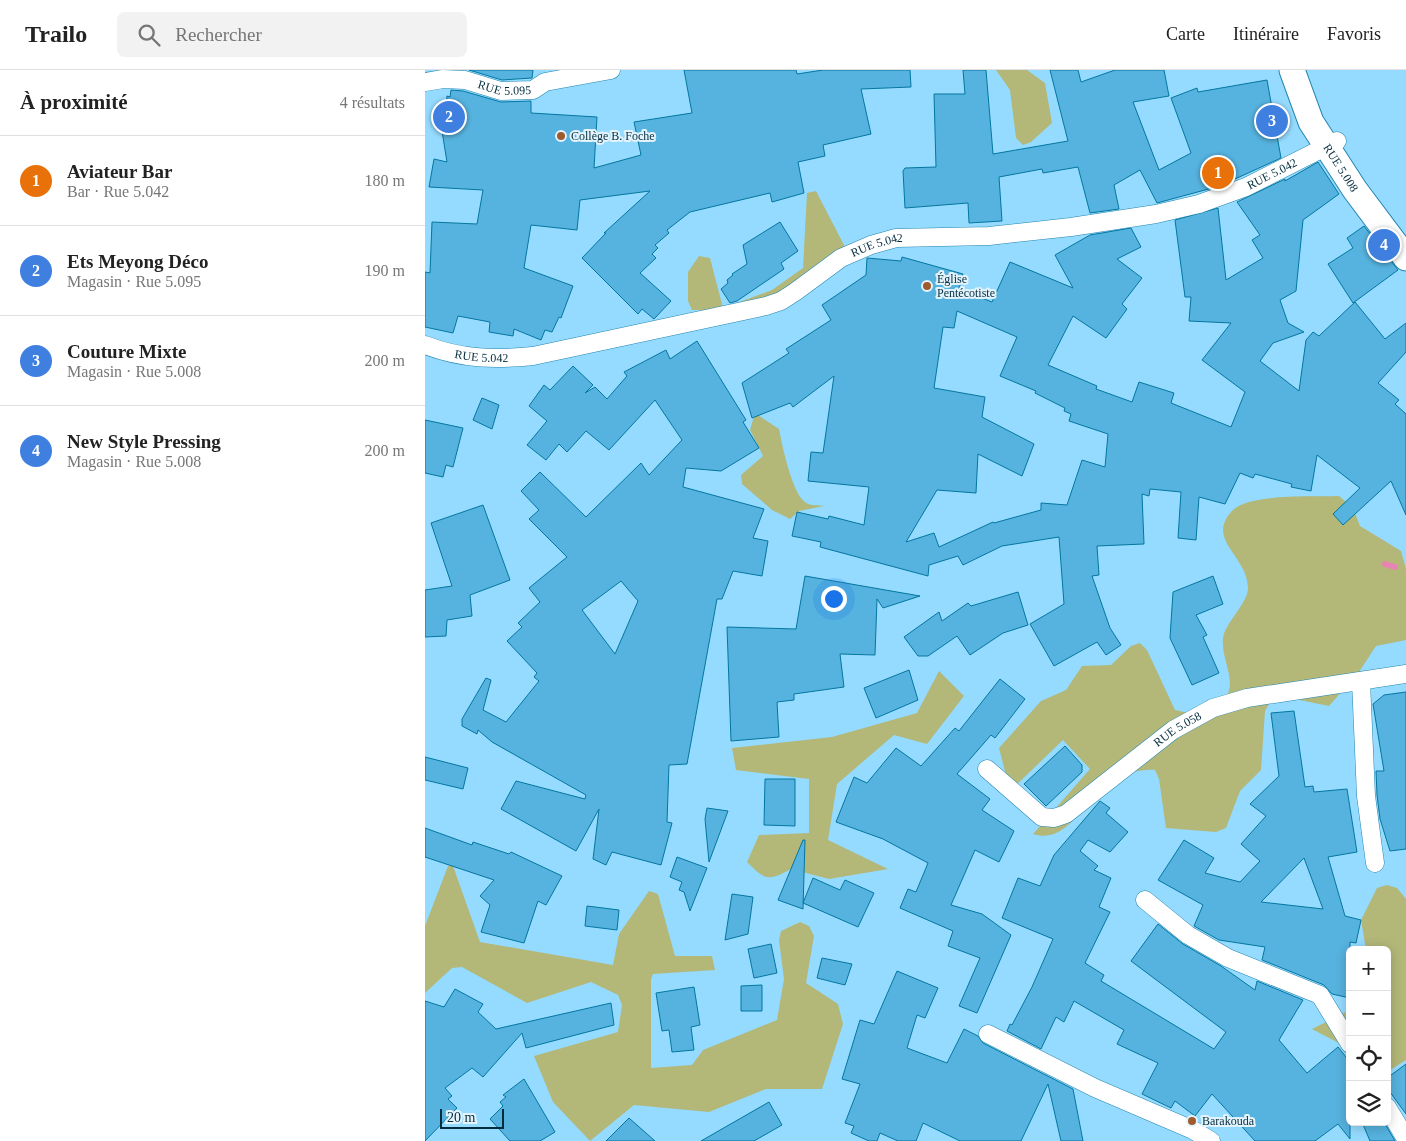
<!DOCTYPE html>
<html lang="fr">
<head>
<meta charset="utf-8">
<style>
  body { margin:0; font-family:"Times New Roman",serif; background:#f2f2f2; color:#222 }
  .controls { position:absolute; right:15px; bottom:15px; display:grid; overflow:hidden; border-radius:8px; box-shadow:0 2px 12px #0003 }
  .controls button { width:45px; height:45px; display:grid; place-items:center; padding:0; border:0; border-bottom:1px solid #e0e0e0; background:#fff; color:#222; font:25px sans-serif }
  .scale { position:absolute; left:15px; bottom:12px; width:64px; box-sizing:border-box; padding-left:5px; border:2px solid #032d3e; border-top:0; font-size:14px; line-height:18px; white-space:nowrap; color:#032d3e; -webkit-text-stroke:4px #e4f4fd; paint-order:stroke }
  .you { position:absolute; left:408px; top:528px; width:18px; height:18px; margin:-12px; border:4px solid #fff; border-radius:50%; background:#1a73e8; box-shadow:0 0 0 8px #1a73e833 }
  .badge { display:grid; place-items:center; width:32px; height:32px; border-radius:50%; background:#db2777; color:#fff; font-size:16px; font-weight:700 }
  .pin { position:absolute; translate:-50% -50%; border:2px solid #fff; box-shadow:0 1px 5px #0006 }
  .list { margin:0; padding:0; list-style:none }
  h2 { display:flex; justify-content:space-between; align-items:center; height:65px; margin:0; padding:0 20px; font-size:21px }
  h2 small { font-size:16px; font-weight:400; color:#767676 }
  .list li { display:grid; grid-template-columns:32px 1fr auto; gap:15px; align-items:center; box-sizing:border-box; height:90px; padding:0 20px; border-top:1px solid #e0e0e0 }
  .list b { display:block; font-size:19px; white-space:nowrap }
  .list p { margin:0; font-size:16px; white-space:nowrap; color:#767676 }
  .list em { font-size:16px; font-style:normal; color:#767676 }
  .icon { flex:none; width:28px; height:28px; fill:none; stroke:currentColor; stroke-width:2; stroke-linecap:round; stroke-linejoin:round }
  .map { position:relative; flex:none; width:981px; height:1071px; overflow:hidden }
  header { display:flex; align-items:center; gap:30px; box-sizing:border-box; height:70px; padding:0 25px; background:#fff; border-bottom:1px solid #e0e0e0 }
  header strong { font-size:24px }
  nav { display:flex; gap:28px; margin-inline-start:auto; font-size:18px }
  .search { width:350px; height:45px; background:#f2f2f2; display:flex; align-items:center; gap:12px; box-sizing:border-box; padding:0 18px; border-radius:8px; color:#767676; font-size:19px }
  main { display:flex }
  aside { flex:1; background:#fff }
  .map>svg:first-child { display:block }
</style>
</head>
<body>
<header>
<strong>Trailo</strong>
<div class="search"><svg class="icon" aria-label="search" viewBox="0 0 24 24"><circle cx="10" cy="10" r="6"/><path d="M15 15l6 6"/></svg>Rechercher</div>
<nav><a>Carte</a><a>Itinéraire</a><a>Favoris</a></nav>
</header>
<main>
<aside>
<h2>À proximité<small>4 résultats</small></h2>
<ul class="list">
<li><span class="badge" style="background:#e8710a">1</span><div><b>Aviateur Bar</b><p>Bar · Rue 5.042</p></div><em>180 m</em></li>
<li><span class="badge" style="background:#3f7fe0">2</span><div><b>Ets Meyong Déco</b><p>Magasin · Rue 5.095</p></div><em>190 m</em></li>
<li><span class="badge" style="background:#3f7fe0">3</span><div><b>Couture Mixte</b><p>Magasin · Rue 5.008</p></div><em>200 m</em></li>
<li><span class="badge" style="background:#3f7fe0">4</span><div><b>New Style Pressing</b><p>Magasin · Rue 5.008</p></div><em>200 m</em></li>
</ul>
</aside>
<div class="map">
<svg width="981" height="1071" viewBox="0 0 981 1071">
  <rect width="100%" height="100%" fill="#95dbff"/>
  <path fill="#b3b778" d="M571 0H602L620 13 627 53 606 72 598 75 591 68 585 20Z
    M391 121 420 177 416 188 323 240H267L263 231V202L274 186 285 188 298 238 347 220 378 198 382 123Z
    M330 343 354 359C357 375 367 423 380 432 384 436 393 435 399 436L374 441 365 449 347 440 317 414 316 405 338 386 325 360Z
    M914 426 928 438 935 456 976 481 981 499V570L951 576 934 602 904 636 865 628 845 632 840 641 836 700 815 721 801 758 791 762 741 758 734 709 730 700C718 699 699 703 689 709 662 724 644 776 608 764L665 699 638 670 585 721 574 678 616 631 641 620 657 596 686 595 706 576 715 573 722 580 750 640C767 644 769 644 786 637 822 623 795 594 798 568 800 553 823 533 823 518 823 486 780 470 807 441 823 423 889 427 914 426Z
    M514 601 539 626 502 674 469 665 412 714 403 770 463 799 404 809 366 799C343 811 341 811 322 792L334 765 384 763V709L311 700 307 678 407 667 492 643Z
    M23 796H28L55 872 188 895 194 864 224 821 233 824 250 886H287L290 900 228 904 226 909V998L267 995 278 980 352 950 359 909 354 870 356 861 375 852 384 856 389 866 381 913 413 934 418 954 397 1019H341L284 1042 209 1035 165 1071 128 1032 109 986 193 962 197 935 193 925 166 912 102 933 37 897 27 898 0 923V856Z
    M962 815 972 818 981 829V990L962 1002V880H941L936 850 952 818Z
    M925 940V979L887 959Z"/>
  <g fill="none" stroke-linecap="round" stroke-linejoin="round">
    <path stroke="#e884b3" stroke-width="6" d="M960 494 970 497"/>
  </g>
  <path fill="#56b2de" stroke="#0377a0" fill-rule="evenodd" d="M44 0H108L107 8 77 10Z
    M259 0H371L372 4 398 0H485L486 17 436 19 446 64 398 75 400 86 373 92 379 123 347 132 345 123 265 142 242 160 244 163 230 175 233 178 227 184 231 188 215 203 246 231 229 249 217 239 213 244 157 188 181 163H179L225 121 155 130 152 160 106 155 99 198 148 216 136 248 134 247 127 262 120 260 116 270 89 259 88 266 64 262 65 252 33 246 28 263 0 257V202L5 203 7 152 52 154 58 120 4 117 9 89 22 92 17 61 20 60 22 26 25 27 26 20 38 21 76 32 106 31V43L172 47 169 98 216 85 209 52 267 43Z
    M538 0H561L568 84 643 71 625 0H653L656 12 690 0H739L744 26 708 32 734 100 766 83 746 28 772 18 773 22 842 10 856 88 799 114 789 99 791 117 732 133 715 100 689 115 694 139 665 143 653 97 618 103 617 99 574 107 577 151 544 153 543 133 480 138 478 101 480 98 511 97 509 24H540Z
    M893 92 914 124 878 150 871 221 855 230 863 253 879 262 848 273 835 291 874 321 881 270 888 262 894 266 930 232 960 269 981 253V282L953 313 974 330 970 334 981 344V445L966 411 918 455 908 444 935 418 892 385 886 421 866 417 867 414 830 404 828 408 815 403 800 434 774 427 771 470 753 468 756 422 725 419 724 426 717 424 719 474 672 476 674 505 667 506 685 558 696 575 681 585 672 572 629 596 605 554 639 534 634 467 577 476 538 495 533 486 504 495 503 506 395 477 396 472 367 466 372 442 403 449 404 446 439 455 444 417 383 411 386 382 398 383 409 306 368 337 365 333 327 348 317 313 364 283 361 279 406 250 397 235 441 205 442 188 476 191 477 187 538 204 534 219 567 232 585 192 648 218 630 185 665 165 706 158 716 177 692 189 717 208 697 234 702 239 681 268 648 246 623 295 672 316 671 319 707 332 714 312 749 323 746 333 806 357 820 322 777 290 806 253 764 251 766 227H760L750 150 793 138 801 210 838 188 827 170 835 165 812 132 860 109V111ZM532 241 592 267 575 306 611 321 610 323 640 338 639 341 646 344 644 351 683 364 680 397 657 390 642 435 616 433V440L569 453 568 452 514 477 509 463 481 472 512 420 551 423 553 384 597 406 609 374 557 347 560 327 509 318 518 257 529 258Z
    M355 152 373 181 356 193 359 199 312 231 305 233 296 219 303 213 302 210 308 205 307 204 322 194 318 175Z
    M939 156 973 200 928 233 903 194 928 178 922 168Z
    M272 271 321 350 318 352 334 378 296 401 261 398 258 417 339 439 328 468 343 471 337 506 308 501 297 529H292L262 694 244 695 242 752 247 753 236 795 187 782 181 795 168 789 174 739 151 781 76 739 91 711 160 729 161 725 67 672 53 660 52 664 37 656V649L61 608 66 610 58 640 81 652 114 611 109 607 112 603 82 571 97 557 93 553 115 532 104 518 142 487 104 449 114 440 96 421 115 402 161 447 216 393 224 405 257 370 230 330 184 380 161 361 142 382 134 374 121 390 102 375 122 351 104 336 119 315 125 320 148 296 168 315 160 323 170 317 182 329 202 306 199 302 241 280 245 289ZM196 511 213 531 190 584 157 540Z
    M57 328 74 335 67 359 48 350Z
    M0 350 38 358 28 397 21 395 18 407 0 403Z
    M58 435 85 510 45 525 47 546 22 550 21 566 0 567V520L27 516 6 453Z
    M380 506 495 526 458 538 452 529 450 585 415 584 419 617 369 624V630L352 632 354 667 306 671 302 557 371 559Z
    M788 506 798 534 771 545 782 565 778 567 794 603 767 615 745 568 748 522Z
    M593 522 603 555 578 563 545 585 532 566 503 586H493L479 567 514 542 517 551 543 533 546 536Z
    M484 600 493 630 451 648 439 618Z
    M575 609 600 629 570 668 566 665 532 704 565 729 557 740 589 761 574 792 550 780 526 835 557 844 586 865 552 943 534 936 555 888 523 876 528 861 475 838 483 819 491 822 503 793 458 769 411 752 429 707 442 713 471 678 496 696 530 658 534 661Z
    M981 622V779L965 781 955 749 952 725 951 701H959L948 634 959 625Z
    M869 641 880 717 888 716 889 722 922 719 932 782 903 787 920 846 936 850 931 873 925 872V928L907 924 899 915 837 890 840 877 794 870 769 856 778 835 733 810 759 770 789 788 780 803 815 812 835 791 816 774 841 746 825 734 854 706 846 643ZM879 788 898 839 836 832Z
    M640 676 657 695V702L621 736 599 714Z
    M0 687 43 698 38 719 0 710Z
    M340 709H370V756L339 755Z
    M675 731 685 738 681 743 703 762 685 782 663 770 655 781 673 796 669 800 686 808 674 837 685 842 660 893 679 905 676 911 789 979 801 962 706 891 733 854 758 874 796 896 830 920 832 911 878 930 854 970 882 1003 913 977 925 992V1069L913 1054 890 1071H830L787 1024 770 1046 750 1031 746 1038 717 1024 733 993 692 974 699 960 649 931 639 952 631 947 616 979 582 961 585 954 587 955 607 917 628 869 577 848 593 808 615 816 629 785Z
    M282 738 303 741 284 792 280 749Z
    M0 758 47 775 48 772 84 784 86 782 137 806 121 835 113 831 99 873 56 862 65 835 55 826 69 810 0 787Z
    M378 770H380L378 839 353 830Z
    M252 787 282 798 265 841 259 822 254 820 257 812 245 807Z
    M388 808 415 820 420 810 449 823 433 857 378 833Z
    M307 824 328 827 323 864 300 870Z
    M162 836 194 840 192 860 160 856Z
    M346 874 352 903 329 908 323 879Z
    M397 888 427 894 420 915 392 908Z
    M472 901 513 918 500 948 492 945 482 978 522 993 539 959 553 966 558 973 648 1019 658 1071H636L623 1014 596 1071H535L498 1053 491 1071H473L455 1063 452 1071H444L426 1063 429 1056 420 1053 435 1014 417 1009 435 950 449 954Z
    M337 915V941H316V916Z
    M269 917 275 955 266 957 269 980 247 982 244 960 237 961 231 923Z
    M30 919 58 934 53 942 71 959 186 933 189 955 101 978 97 963 58 1007 47 998 20 1018 27 1026 23 1029 32 1038 0 1071V931L19 937Z
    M981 994V1044L962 1018V1008Z
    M99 1009 130 1062 115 1071H85L65 1049 78 1036 75 1032 81 1027 78 1025Z
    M344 1032 357 1055 329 1071H276Z
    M204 1048 230 1071H181Z
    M937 1052H959L970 1071H945Z"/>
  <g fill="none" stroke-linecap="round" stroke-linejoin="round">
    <defs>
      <g id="street">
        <path id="s1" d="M0 12 18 9 40 10 76 21 108 20 120 12 186 0"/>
        <path id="s2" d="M0 275C36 289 70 290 108 286L341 236 356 231 370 222 416 188 446 175 471 168 564 166 646 157 731 144 774 134 821 117 912 71"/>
        <path d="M936 611 941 726 950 793"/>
        <path id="s3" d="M562 699 617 747 629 748 641 744 748 660 788 638 822 628 981 604"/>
        <path d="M720 830 763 865 803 888 895 925 925 974"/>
        <path d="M563 964 670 1018 768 1060 786 1071"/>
        <path d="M962 1037 981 1069"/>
      </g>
      <g id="secondary">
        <path id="s4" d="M867 0 886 52 930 120 981 188"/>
      </g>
    </defs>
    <use href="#street" stroke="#2386b0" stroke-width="19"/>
    <use href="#secondary" stroke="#2386b0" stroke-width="27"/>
    <use href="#street" stroke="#fff" stroke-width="18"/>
    <use href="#secondary" stroke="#fff" stroke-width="25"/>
  </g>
  <g fill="#9f5a2e" stroke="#e4f4fd" stroke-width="2">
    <circle cx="136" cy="66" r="5"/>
    <circle cx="502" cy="216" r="5"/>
    <circle cx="767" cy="1051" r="5"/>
  </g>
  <g text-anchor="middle" stroke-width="4" stroke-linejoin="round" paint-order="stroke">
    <g font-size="12" fill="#032d3e" stroke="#e4f4fd">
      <text dy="4" stroke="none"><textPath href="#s1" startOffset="81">RUE 5.095</textPath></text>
      <text dy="4" stroke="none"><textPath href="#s4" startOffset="110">RUE 5.008</textPath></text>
      <text dy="4" stroke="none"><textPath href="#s2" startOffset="881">RUE 5.042</textPath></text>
      <text dy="4" stroke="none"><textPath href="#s2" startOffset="476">RUE 5.042</textPath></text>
      <text dy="4" stroke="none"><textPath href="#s2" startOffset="58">RUE 5.042</textPath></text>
      <text dy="4" stroke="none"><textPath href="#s3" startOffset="238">RUE 5.058</textPath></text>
    </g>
    <g font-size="12" fill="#032d3e" stroke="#e4f4fd" text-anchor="start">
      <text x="146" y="70">Collège B. Foche</text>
      <text x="512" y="213">Église<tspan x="512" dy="14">Pentécotiste</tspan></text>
      <text x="777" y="1055">Barakouda</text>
    </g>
  </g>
</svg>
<div class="controls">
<button>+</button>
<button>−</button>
<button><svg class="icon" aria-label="locate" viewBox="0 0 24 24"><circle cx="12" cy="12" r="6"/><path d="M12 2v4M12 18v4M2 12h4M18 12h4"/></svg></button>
<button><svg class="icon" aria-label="layers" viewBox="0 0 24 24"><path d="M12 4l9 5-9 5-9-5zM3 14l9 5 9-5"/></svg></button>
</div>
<div class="scale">20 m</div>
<div class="you"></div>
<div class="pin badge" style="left:793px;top:103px;background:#e8710a">1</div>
<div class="pin badge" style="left:24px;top:47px;background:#3f7fe0">2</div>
<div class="pin badge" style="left:847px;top:51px;background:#3f7fe0">3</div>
<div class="pin badge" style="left:959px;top:175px;background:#3f7fe0">4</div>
</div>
</main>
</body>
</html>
